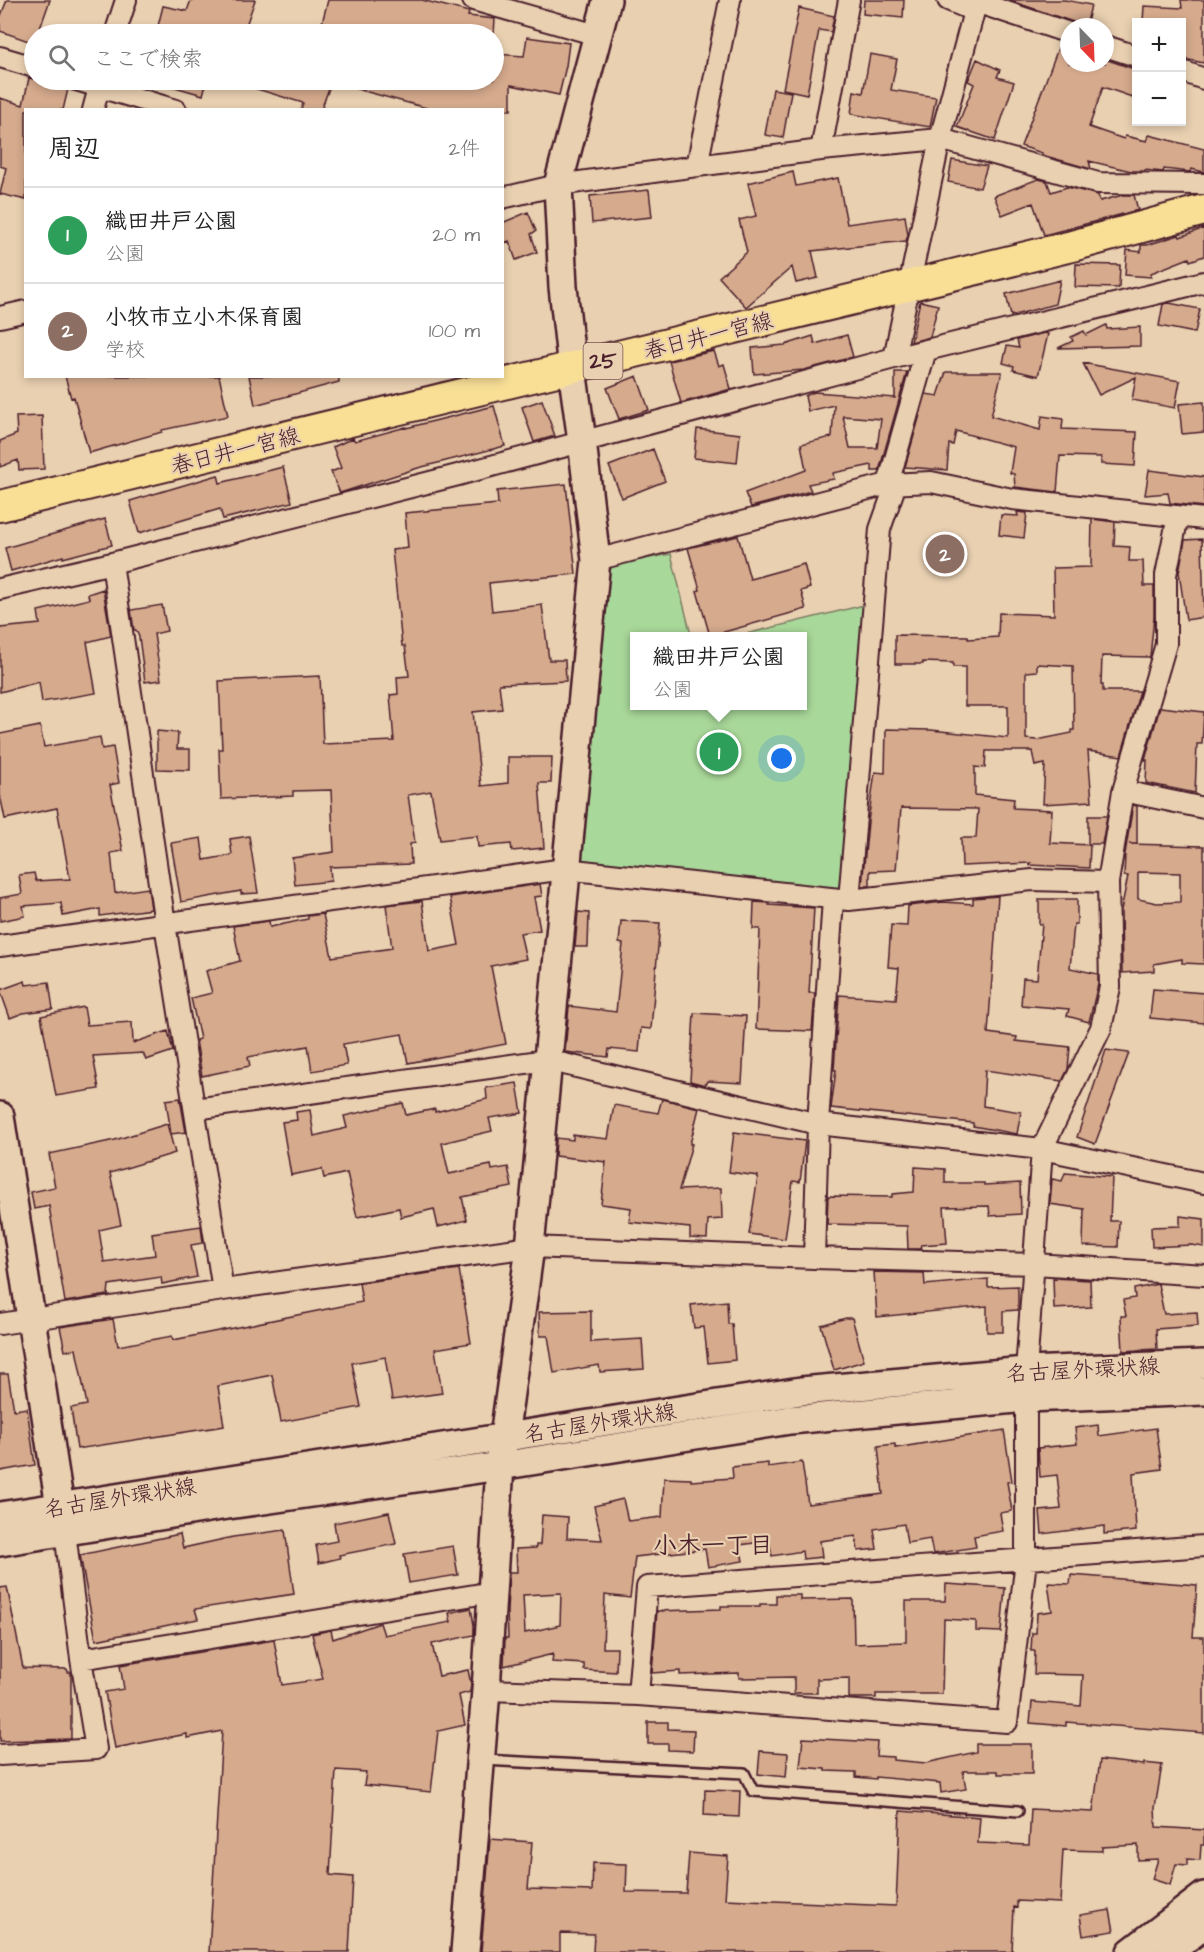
<!DOCTYPE html>
<html lang="ja">
<head>
<meta charset="utf-8">
<style>
  body { margin:0; font-family:"Architects Daughter","Klee One",sans-serif; background:#f2f2f2; color:#222 }
  .controls { position:absolute; right:18px; top:18px; display:grid; overflow:hidden; border-radius:0px; box-shadow:0 3px 9px #0003 }
  .controls button { width:54px; height:54px; display:grid; place-items:center; padding:0; border:0; border-bottom:2px solid #e0e0e0; background:#fff; color:#222; font:30px sans-serif }
  .compass { position:absolute; left:1060px; top:18px; width:54px; height:54px; border-radius:50%; background:#fff; box-shadow:0 3px 9px #0003; rotate:157deg }
  .you { position:absolute; left:782px; top:759px; width:21px; height:21px; margin:-15px; border:4px solid #fff; border-radius:50%; background:#1a73e8; box-shadow:0 0 0 9px #1a73e833 }
  .badge { display:grid; place-items:center; width:39px; height:39px; border-radius:50%; background:#4a1f2b; color:#fff; font-size:20px; font-weight:700 }
  .pin { position:absolute; translate:-50% -50%; border:3px solid #fff; box-shadow:0 2px 6px #0006 }
  .popup { position:absolute; left:630px; top:632px; width:177px; height:78px; box-sizing:border-box; display:grid; place-content:center; border-radius:0px; background:#fff; filter:drop-shadow(0 2px 4px #0005); font-size:20px; white-space:nowrap; color:#767676 }
  .popup b { font-size:22px; color:#222 }
  .popup::after { content:''; position:absolute; left:50%; top:100%; margin-left:-12px; border:12px solid transparent; border-top-color:#fff }
  .list { margin:0; padding:0; list-style:none }
  h2 { display:flex; justify-content:space-between; align-items:center; height:78px; margin:0; padding:0 24px; font-size:26px }
  h2 small { font-size:20px; font-weight:400; color:#767676 }
  .list li { display:grid; grid-template-columns:39px 1fr auto; gap:18px; align-items:center; box-sizing:border-box; height:96px; padding:0 24px; border-top:2px solid #e0e0e0 }
  .list b { display:block; font-size:22px; white-space:nowrap }
  .list p { margin:0; font-size:20px; white-space:nowrap; color:#767676 }
  .list em { font-size:20px; font-style:normal; color:#767676 }
  .icon { flex:none; width:33px; height:33px; fill:none; stroke:currentColor; stroke-width:2; stroke-linecap:round; stroke-linejoin:round }
  .map { position:relative; flex:none; width:1204px; height:1952px; overflow:hidden }
  .search { position:absolute; background:#fff; box-shadow:0 3px 9px #0003; left:24px; top:24px; width:480px; height:66px; display:flex; align-items:center; gap:15px; box-sizing:border-box; padding:0 21px; border-radius:33px; color:#767676; font-size:22px }
  .panel { position:absolute; background:#fff; box-shadow:0 3px 9px #0003; left:24px; top:108px; width:480px; height:270px; border-radius:0px }
  .map>svg:first-child { display:block }
</style>
</head>
<body>
<div class="map">
<svg width="1204" height="1952" viewBox="0 0 1204 1952">
  <rect width="100%" height="100%" fill="#e9d0b1"/>
  <filter id="ink" filterUnits="userSpaceOnUse"><feTurbulence type="fractalNoise" baseFrequency=".0167" numOctaves="2"/><feDisplacementMap in="SourceGraphic" scale="12" xChannelSelector="R" yChannelSelector="G"/><feConvolveMatrix kernelMatrix="1 2 1 2 8 2 1 2 1" color-interpolation-filters="sRGB"/></filter>
  <g filter="url(#ink)">
    <path fill="#a9d99a" stroke="#7a7c62" stroke-width="1.5" d="M671 554 691 635 694 636H635V706H803V636H738L864 605 841 891 576 859 603 567Z"/>
    <path fill="#d5aa8d" stroke="#4a1f2b" stroke-width="1.5" fill-rule="evenodd" d="M7 0H50L38 34H34V43L0 31V18Z
      M191 0H255L243 34H156L163 6 187 11Z
      M328 0H422L469 12 468 16 495 19 494 34 464 31V34H319Z
      M864 0H904L903 18 863 14Z
      M1008 0H1065L1091 5 1086 27H1079L1073 22Z
      M1181 0H1204V63L1184 59 1185 24 1143 22 1144 6 1182 8Z
      M799 8 834 16 831 32 819 30 807 94 783 89Z
      M527 37 569 43 566 66 559 95 511 85V110H434L338 84 339 80H494V54L524 56Z
      M1060 43 1069 45V63H1105V59L1137 70V85L1132 97 1103 87 1089 127 1124 139 1125 136 1147 141 1149 135 1204 149V172L1191 169 1190 172 1164 169 1163 172 1145 170V171H1131L1089 161 1091 169 1042 155V153L1021 146Z
      M870 54 897 59 891 90 936 97 930 127 851 114 854 91 863 93Z
      M977 59 1000 70 997 77 1014 82 995 140 957 127 974 84 968 81Z
      M29 78 66 86 68 89 63 110H26V200L0 194 6 168 0 166V98L23 105Z
      M164 80H207L203 95 164 84Z
      M238 80H332L321 110H301L303 103 237 83Z
      M773 89 791 92 783 138 765 135Z
      M952 160 987 166 980 188 948 182Z
      M793 172 796 186 838 178 847 224 905 216 908 235 906 241 812 251 818 278 796 283 792 267 746 307 719 277 747 252 739 220 756 216 748 183Z
      M1038 179 1047 181 1051 192 1067 187 1098 195 1100 201 1123 195H1134L1138 210 1044 235 1033 203 1002 215 994 196Z
      M649 190 652 217 592 223 590 196Z
      M528 212 536 231 531 234 537 252 516 260 509 241 502 244V223Z
      M1204 228V256L1190 261 1189 258 1151 273V277L1125 275 1127 250 1141 252V245H1147L1179 235 1180 237Z
      M1076 264 1120 265 1119 288 1075 287Z
      M1060 280 1055 304 1011 316 1006 294Z
      M920 301 938 305 930 337 911 342Z
      M1169 303 1200 309 1195 333 1159 326 1163 304Z
      M1106 325 1107 329 1140 327V346L1058 348 1073 341 1071 337 1084 331 1086 335Z
      M1044 333 1048 334 1038 376 1013 370 1014 366 1003 363 1007 346 1019 348 1017 340Z
      M847 335 853 357 804 370 754 374 752 348 785 345 813 336 815 344Z
      M714 351 719 366 724 364 731 389 681 403 669 361Z
      M1083 363 1180 381 1175 408 1132 400 1136 377 1099 395Z
      M895 372H907L879 471H872V465L833 473 834 479 808 484 811 491 751 507 745 493 806 470 801 444 832 437 834 405 808 411 805 396 814 392 895 398ZM843 416 881 419 877 448H850Z
      M946 372H1002L991 416 1040 430 1042 416 1063 419 1062 429 1137 432 1135 466 1101 464V457L1060 456 1057 492 1015 487 1014 474 1010 473 1014 447 956 431 953 445 949 444 947 470 905 467 926 394 938 396Z
      M65 376H219L228 416 162 430V432L89 453 74 397 71 398Z
      M249 376H339V382L255 405Z
      M637 376 649 410 619 419 607 388Z
      M542 400 555 436 534 442 522 407Z
      M1204 402V432L1182 434 1179 404Z
      M494 406 505 446 418 468 340 493 331 472 341 468 333 447 353 438 355 441 406 427V428Z
      M42 416 44 469 19 470 18 460 0 467V441L17 434 16 417Z
      M697 429 740 434 737 463 694 458Z
      M653 449 665 481 622 498 609 466Z
      M283 467 292 502 223 519 220 509 139 533 130 501 218 475 220 483Z
      M1149 470 1204 477V507L1170 503 1168 493 1145 495Z
      M566 484 576 574 489 583 492 611 542 605 549 660H565L566 681 499 684 502 709 473 712 481 786 508 783V757H552L551 783H539L544 848 512 851 511 844 478 847 477 836 440 840 431 791 408 795 415 843 410 844 411 864 330 867 331 881 295 885 292 858 334 852 331 790 293 791V796L221 799 219 749H222L219 681 320 676 323 744 394 741 390 695 398 694 397 677 409 676 405 646H402L392 550 408 548 405 513 498 504 497 491Z
      M1017 512 1027 513 1024 538 999 535 1001 515 1018 516Z
      M105 519 112 545 63 558V556L11 571 5 548Z
      M1092 519 1115 522 1114 546 1130 547 1129 561H1143L1144 586H1154V617L1150 657 1102 656 1101 685H1103V691H1140L1121 756 1088 751 1092 801 1043 804 1045 764 1035 766 1032 751H986L985 768 975 767V795L1014 799 1013 808 1052 810 1050 843 1090 845 1089 868 1030 865 1031 863 962 866 961 838H976L978 809 901 808 896 870 870 871V886H862L868 822 875 772 885 773 886 729 931 730 1008 738V706H965V667H953V663L923 662V664H895V635L968 636V639L998 637 999 613 1054 615 1053 568 1091 567ZM1037 664 1073 666 1074 730H1072V733L1037 740 1026 739V672L1037 671Z
      M738 536 750 579 804 564 810 588 801 591 806 609 710 636 697 591 700 590 688 548Z
      M1202 539 1204 617 1186 620 1179 572 1185 540Z
      M103 589 111 636 87 642 96 693 42 702 39 682 0 692V628L40 624 38 611 89 599 88 594Z
      M162 605 167 631 154 634 161 680 145 682 139 637 136 630H134L131 610Z
      M1160 707 1204 712 1202 744H1197L1195 793 1146 783 1147 760H1145Z
      M40 726 44 747 100 737 102 749 113 747 119 783 110 785 123 851 111 853 115 893 148 888 151 909 100 916V909L63 916 61 903 23 906 25 916 0 921V898L22 894 19 875 34 873 36 881 70 879 57 808 5 819 0 795V734Z
      M157 731 178 733 177 749H190V770L157 769Z
      M1133 805 1137 806V844H1129L1204 846V964L1182 963V959L1154 964V971L1122 973 1121 910 1128 876H1124L1125 854ZM1138 872 1180 873V902L1157 903 1138 899Z
      M1088 816H1107L1102 844H1088Z
      M249 836 258 893 241 894V891L181 902 171 843 201 838 204 860 232 855 230 839Z
      M540 884 542 896 534 897 540 930 520 933 526 959 491 966 506 1044 408 1063 402 1034 343 1044 347 1065 312 1071 308 1046 248 1057 250 1066 202 1076 196 1040 200 1039 191 998 212 993 206 971 240 961 233 926 269 921 270 927 308 919V916L323 914 332 957 392 948 386 905 422 901 429 951 459 945 450 897Z
      M998 896 988 1033 1017 1037 1016 1041 1070 1047 1068 1069 1062 1081 985 1070 983 1106 1021 1112 1017 1134 973 1126V1123L831 1108 836 1070H834L839 995 896 999 899 968 888 967 891 925 907 926 908 906 943 902 973 904V898Z
      M1039 899H1077V924H1074L1070 968 1098 974V984L1089 1022 1067 1016 1069 1009 1021 1005 1023 978 1037 979 1042 924H1039Z
      M754 902 769 903V905L814 908 809 993H815L812 1031 756 1029 760 929H753Z
      M578 912 589 913 588 947H575Z
      M621 921 660 923 651 1029 641 1028 639 1052 609 1049 608 1057 565 1052 569 1006 616 1012 623 944 619 943Z
      M25 981 26 985 49 982 53 1009 23 1013 10 1018 0 990Z
      M1153 989 1204 993V1023L1150 1018Z
      M84 1007 87 1025 132 1022 133 1043 168 1031 173 1051 146 1060 143 1053 93 1056 99 1089 56 1096 41 1016Z
      M694 1013 746 1016 742 1083 707 1081 705 1085 690 1081Z
      M1106 1050 1129 1053 1095 1144 1077 1137Z
      M517 1083 522 1113 489 1118 492 1131 442 1143 449 1174 491 1165 492 1170 508 1167 512 1187 462 1197 467 1220 438 1227 434 1209 401 1217 399 1208 357 1217 347 1173 324 1178 322 1169 291 1175 282 1122 297 1120 296 1112 310 1110 314 1136 347 1128 344 1116 403 1103 406 1115 435 1109V1112L487 1099 486 1088Z
      M180 1098 186 1132 171 1134 166 1100Z
      M662 1099 699 1108 690 1144H692L679 1190 721 1188 722 1219 708 1220 707 1239 690 1238V1228L629 1222 631 1208 601 1204 606 1162 555 1156 556 1138 573 1140V1135L608 1139 614 1105 658 1113Z
      M167 1124 175 1153 110 1173 121 1225 99 1230 104 1262 155 1255 152 1233 201 1226 203 1243 191 1245 197 1277 162 1284 161 1277 109 1285 108 1295 65 1302 49 1206 34 1209 31 1192 55 1187 49 1154 115 1140Z
      M734 1132 805 1141 800 1182 793 1181 785 1239 749 1234 758 1176 729 1172Z
      M915 1167 945 1169V1183H984V1185L1020 1183 1021 1214 990 1216 989 1206 944 1207 947 1243 921 1245 922 1249H908L907 1226 827 1224 828 1196 892 1197V1194L914 1192Z
      M1065 1173 1112 1177 1110 1221H1119L1118 1247 1083 1246 1084 1209 1050 1204 1052 1179 1062 1181Z
      M1180 1216 1204 1219V1247L1191 1245 1152 1247 1151 1227 1180 1226Z
      M459 1269 471 1343 435 1349 442 1393 392 1400 385 1357 352 1363 361 1407 281 1422 272 1375 218 1386 224 1426 77 1449 71 1408 87 1405 76 1349 65 1351 60 1327 113 1319 118 1346 172 1336 173 1340 362 1302 359 1283Z
      M874 1272 924 1273 925 1285 988 1279V1287L1018 1286V1310L1003 1311V1332H987V1306L877 1317Z
      M1053 1278 1090 1280 1091 1307 1054 1309Z
      M1158 1284 1164 1314 1197 1312 1198 1326 1156 1329 1157 1349 1123 1351 1121 1316H1126L1123 1300 1135 1298 1134 1289Z
      M727 1301 728 1324H732L735 1360 708 1363 704 1327 694 1328 691 1305Z
      M591 1311V1342L642 1339 644 1369 600 1372 599 1365 554 1373 548 1336H540L539 1312Z
      M846 1318H852L864 1361 834 1370 821 1325Z
      M0 1374H8L14 1410 27 1408 35 1465 0 1471Z
      M1098 1425 1099 1436 1156 1428 1162 1469 1133 1473 1136 1531 1104 1534V1526L1042 1534 1040 1511 1061 1509 1057 1475 1040 1477 1038 1448 1077 1444 1075 1428Z
      M1004 1430 1012 1481 1007 1482 1012 1511 1000 1513 1003 1531 974 1536 976 1547 933 1554 930 1539 907 1543 904 1524 874 1529 877 1549 858 1551 856 1536 820 1541 822 1557 803 1559 802 1551 772 1556 769 1541 740 1545 743 1561 708 1567 705 1549 635 1557 630 1598 605 1595 603 1648H617L616 1672 584 1670V1664L552 1662 553 1654 504 1666 505 1638H508L507 1611 509 1572H517L516 1549 536 1548V1545H540L542 1515 568 1517 567 1538 602 1540 594 1506 623 1499 628 1521 662 1517 664 1478 691 1479V1481L733 1478 732 1467 768 1463V1467L802 1462 808 1504 883 1494 878 1446 895 1444V1448ZM561 1593 560 1625 525 1633 523 1595Z
      M389 1512 396 1544 339 1555 340 1558 319 1563 316 1545 337 1541 334 1523Z
      M285 1530 294 1594 195 1609 198 1619 96 1640 80 1555 180 1534 183 1548 233 1537Z
      M453 1546 458 1575 409 1583 404 1554Z
      M1071 1575 1197 1585 1193 1637H1204V1733L1066 1722V1726L1030 1723 1032 1702 1081 1706 1083 1675 1034 1674 1035 1651H1031L1032 1633H1036L1037 1613 1052 1611 1048 1583 1070 1584Z
      M946 1584 1005 1588 1001 1632 976 1631V1621L944 1619 942 1694H876V1698H849V1678L817 1679V1693H794V1677L739 1678V1673L680 1675V1671L652 1673 657 1611 721 1609V1606H760V1604H776V1595H800V1600L853 1599 854 1644 906 1642V1601H945Z
      M7 1587 23 1668 67 1669 68 1672H71V1739L0 1741V1588Z
      M471 1608 474 1625V1635L432 1644 439 1676 468 1670 471 1684 470 1692 459 1695 465 1725 438 1731 431 1792 364 1785 366 1772 336 1770 330 1875 353 1877 349 1952H209L222 1731 187 1738V1734L115 1748 105 1692 124 1689 120 1665 274 1640 282 1685 323 1679 312 1634 331 1630 333 1639 380 1623 384 1635 451 1622 449 1613Z
      M648 1722H668V1729L694 1730 693 1751 668 1750V1744H648Z
      M803 1738 877 1742 876 1756 893 1757V1760L926 1763 976 1752V1744H1032V1774H998V1771H963L966 1789 941 1793 940 1783 876 1777V1779L856 1777V1772L825 1771V1769L800 1767Z
      M760 1751 788 1753 786 1777 758 1774Z
      M1100 1760 1144 1765V1763L1162 1765 1155 1808 1156 1827 1204 1830V1845H1201L1200 1860 1187 1859V1865L1176 1864 1170 1885 1152 1879 1158 1859 1138 1860V1845L1102 1847V1851L1063 1850 1060 1903 1017 1901V1908L1014 1907 1012 1952H593L594 1934 560 1933V1952H481L490 1839 532 1842 528 1889 592 1891 593 1863 627 1864 626 1892 686 1893 689 1853 728 1856 725 1899 896 1906 900 1811 980 1817 978 1843 1029 1845 1031 1809 1093 1812Z
      M705 1790 740 1791 739 1817 704 1815Z
      M1110 1910 1114 1931 1083 1936 1080 1915Z"/>
    <g fill="none" stroke-linecap="round" stroke-linejoin="round">
      <defs>
        <path id="lane" d="M483 1760 744 1773 753 1791 1018 1811"/>
        <path id="street" d="M473 0 597 35
          M948 0 974 11
          M976 2 1069 33
          M115 34 126 0
          M1105 46 1136 56
          M0 57 34 67
          M1182 71 1204 79
          M76 80 176 110
          M93 110 101 80
          M821 150 849 0
          M697 166 730 0
          M502 198 558 185 697 166 821 150 940 139 1098 183 1204 184
          M0 317 26 311
          M894 358 940 139 977 0
          M888 484 926 350
          M596 560 888 484 931 482 1012 499 1204 519
          M112 563 165 924 223 1290
          M0 589 112 563 458 475 894 358 1204 282
          M1123 791 1204 808
          M849 900 880 529 896 484
          M0 946 565 869 849 900 1032 880 1108 882
          M195 1109 547 1060 818 1124 1042 1149 1204 1183
          M814 1258 818 1124 833 899
          M0 1324 223 1290 530 1247 814 1258 1035 1264 1204 1275
          M1026 1371 1042 1149 1101 1028 1110 987 1108 882 1123 791 1166 644V575L1178 516
          M81 1659 493 1592
          M486 1690 638 1695 1007 1722 1026 1560V1398
          M638 1695 647 1587 1204 1546
          M0 1755 96 1749 81 1659 65 1532"/>
        <path id="secondary" d="M0 1116 60 1507
          M0 1516 801 1391 1026 1371 1204 1364
          M0 1542 221 1506 500 1466 790 1420 1026 1398 1204 1391
          M465 1952 486 1690 500 1466 530 1247 596 560 582 441 572 369 563 287 558 185 607 0
          M1131 1952 1204 1896
          M1169 1952 1204 1925"/>
        <path id="primary" d="M0 506 1072 246 1204 210"/>
      </defs>
      <use href="#lane" stroke="#4a1f2b" stroke-width="14"/>
      <use href="#street" stroke="#4a1f2b" stroke-width="24"/>
      <use href="#secondary" stroke="#4a1f2b" stroke-width="32"/>
      <use href="#primary" stroke="#4a1f2b" stroke-width="34"/>
      <use href="#lane" stroke="#e9d0b1" stroke-width="9"/>
      <use href="#street" stroke="#e9d0b1" stroke-width="20"/>
      <use href="#secondary" stroke="#e9d0b1" stroke-width="27"/>
      <use href="#primary" stroke="#f9df96" stroke-width="30"/>
    </g>
  </g>
  <g text-anchor="middle" stroke-width="4.5" stroke-linejoin="round" paint-order="stroke">
    <rect fill="#e9d0b1" stroke="#7a5453" stroke-width="1.5" x="583.5" y="343" width="39" height="36" rx="4.5"/>
    <g font-size="21" font-weight="bold" fill="#4a1f2b">
      <text x="603" y="368">25</text>
    </g>
    <g font-size="22" fill="#4a1f2b" stroke="#e9d0b1">
      <text transform="translate(708 335) rotate(-14)" y="8">春日井一宮線</text>
      <text transform="translate(235 450) rotate(-14)" y="8">春日井一宮線</text>
      <text transform="translate(1083 1369) rotate(-3)" y="8">名古屋外環状線</text>
      <text transform="translate(600 1422) rotate(-9)" y="8">名古屋外環状線</text>
      <text transform="translate(120 1497) rotate(-9)" y="8">名古屋外環状線</text>
    </g>
    <g font-size="24" font-weight="bold" fill="#4a1f2b" stroke="#e9d0b1">
      <text x="713" y="1553">小木一丁目</text>
    </g>
  </g>
</svg>
<div class="controls">
<button>+</button>
<button>−</button>
</div>
<svg class="compass" viewBox="-18 -18 36 36"><path d="M0-13l5 13h-10z" fill="#e53935"/><path d="M0 13l5-13h-10z" fill="#767676"/></svg>
<div class="you"></div>
<div class="pin badge" style="left:719px;top:752px;background:#2e9e5b">1</div>
<div class="popup"><b>織田井戸公園</b>公園</div>
<div class="pin badge" style="left:945px;top:554px;background:#8d6e63">2</div>
<div class="search"><svg class="icon" aria-label="search" viewBox="0 0 24 24"><circle cx="10" cy="10" r="6"/><path d="M15 15l6 6"/></svg>ここで検索</div>
<section class="panel">
<h2>周辺<small>2件</small></h2>
<ul class="list">
<li><span class="badge" style="background:#2e9e5b">1</span><div><b>織田井戸公園</b><p>公園</p></div><em>20 m</em></li>
<li><span class="badge" style="background:#8d6e63">2</span><div><b>小牧市立小木保育園</b><p>学校</p></div><em>100 m</em></li>
</ul>
</section>
</div>
</body>
</html>
